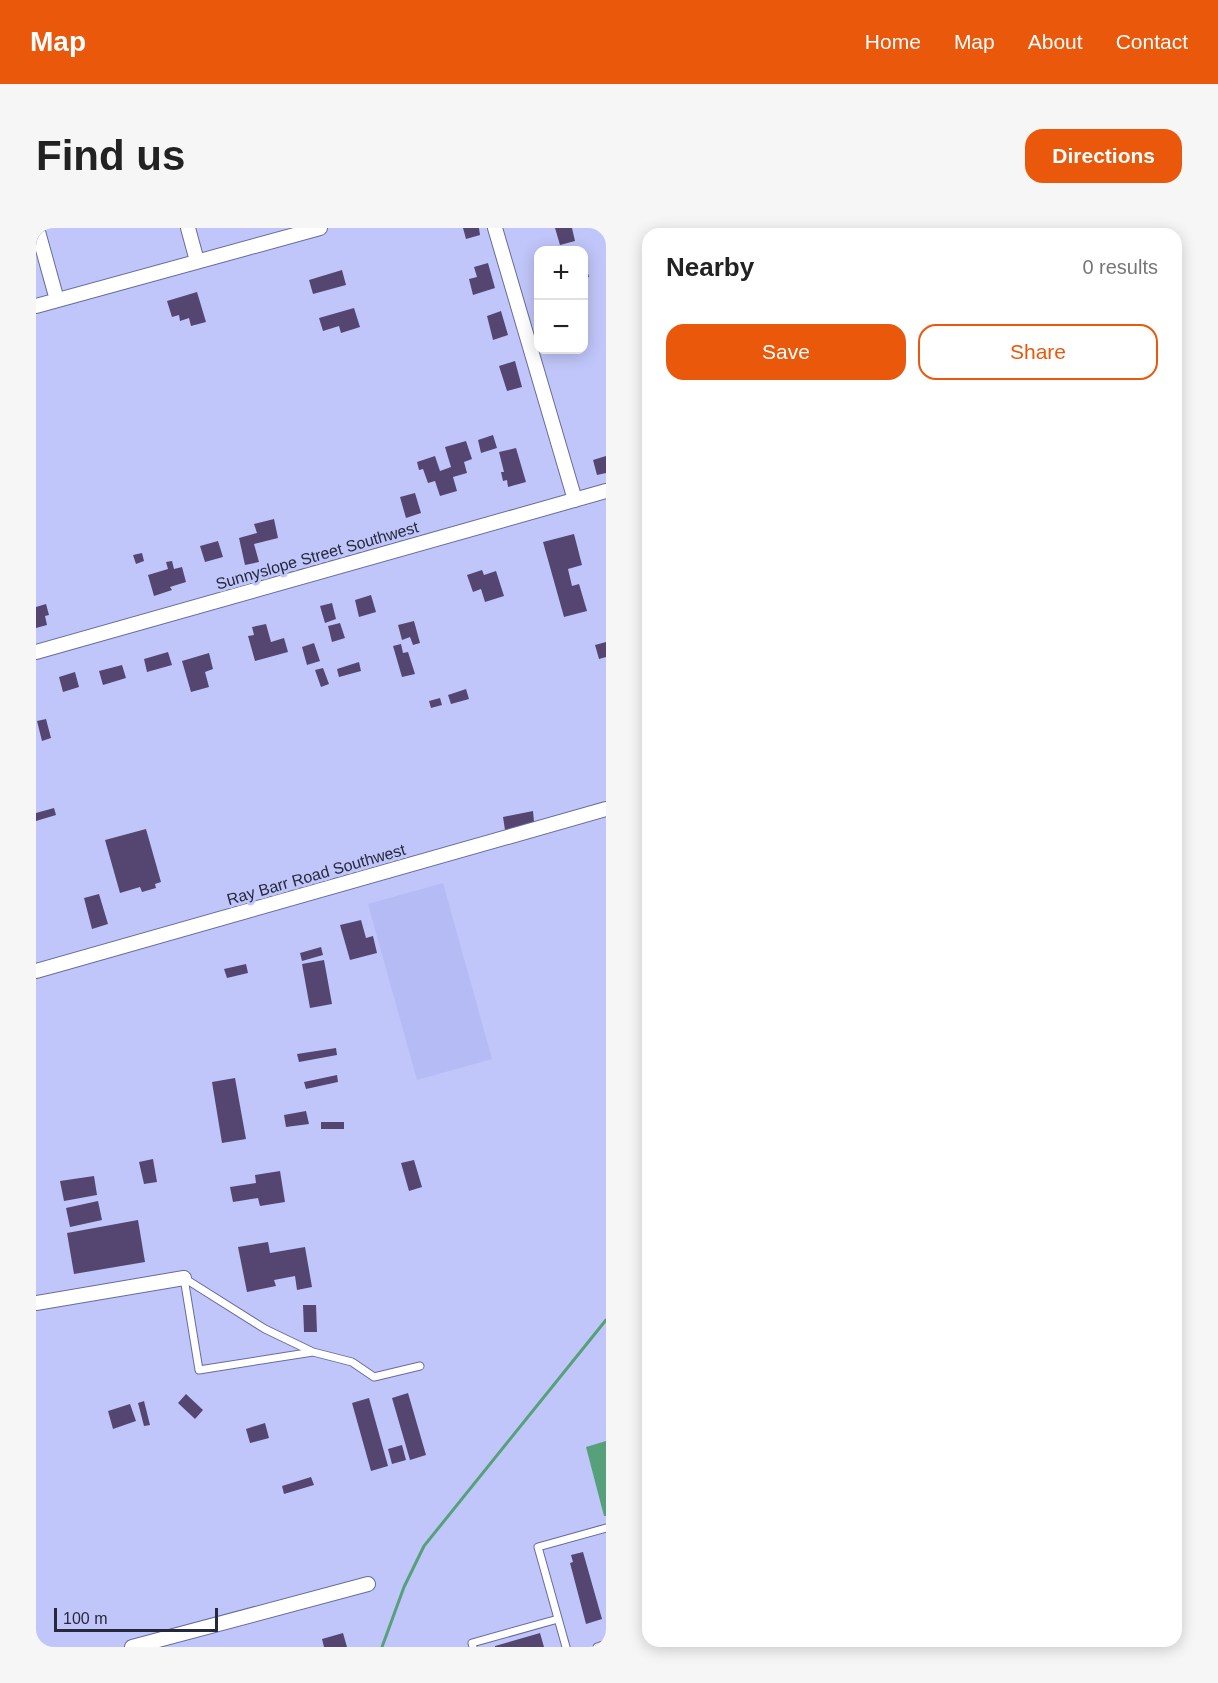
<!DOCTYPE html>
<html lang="en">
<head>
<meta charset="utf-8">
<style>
  body { margin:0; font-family:Helvetica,sans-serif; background:#f6f6f6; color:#222 }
  .controls { position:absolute; right:18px; top:18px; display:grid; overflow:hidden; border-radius:12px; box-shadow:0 3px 15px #0003 }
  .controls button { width:54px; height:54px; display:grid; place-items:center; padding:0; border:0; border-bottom:2px solid #e0e0e0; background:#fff; color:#222; font:30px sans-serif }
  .scale { position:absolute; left:18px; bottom:15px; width:164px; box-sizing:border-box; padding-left:6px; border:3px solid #26283b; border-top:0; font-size:16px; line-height:21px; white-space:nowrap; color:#26283b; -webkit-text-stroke:4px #c0c6f9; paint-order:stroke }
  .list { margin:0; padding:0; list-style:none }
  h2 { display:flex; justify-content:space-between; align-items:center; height:78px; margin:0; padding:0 24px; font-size:26px }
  h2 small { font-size:20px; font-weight:400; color:#767676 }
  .actions { display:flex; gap:12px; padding:18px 24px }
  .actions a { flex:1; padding:14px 0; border:2px solid #ea580c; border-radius:18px; text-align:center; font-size:21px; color:#ea580c }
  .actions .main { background:#ea580c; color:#fff }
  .map { position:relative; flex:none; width:570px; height:1419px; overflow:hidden; border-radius:18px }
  header { display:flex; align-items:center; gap:36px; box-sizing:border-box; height:84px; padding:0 30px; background:#ea580c; color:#fff }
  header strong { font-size:28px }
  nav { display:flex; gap:33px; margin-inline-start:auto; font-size:21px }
  .intro { display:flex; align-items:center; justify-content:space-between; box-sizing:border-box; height:144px; padding:0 36px }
  h1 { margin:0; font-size:42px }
  .button { padding:15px 27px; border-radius:18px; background:#ea580c; color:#fff; font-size:21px; font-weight:700 }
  main { display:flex; gap:36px; padding:0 36px }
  aside { flex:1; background:#fff; border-radius:18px; box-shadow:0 3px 15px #0003 }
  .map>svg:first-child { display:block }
</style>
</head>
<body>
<header>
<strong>Map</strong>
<nav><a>Home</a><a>Map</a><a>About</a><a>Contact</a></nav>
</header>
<div class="intro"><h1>Find us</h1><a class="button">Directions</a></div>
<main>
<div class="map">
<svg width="570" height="1419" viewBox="0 0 570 1419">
  <rect width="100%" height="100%" fill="#c0c6f9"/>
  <path fill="#b5bbf4" d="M407 655 456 831 381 852 332 676Z"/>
  <path fill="#56a17a" d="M570 1213V1288H568L550 1219Z"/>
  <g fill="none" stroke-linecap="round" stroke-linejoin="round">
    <path stroke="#56a17a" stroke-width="3" d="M346 1419 368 1359 388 1318 570 1092"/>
  </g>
  <path fill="#554671" d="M427 0H443L444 7 430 11Z
    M519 0H536L539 13 524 17Z
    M548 31 553 49 548 50Z
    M452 35 459 60 437 67 433 51 441 49 438 39Z
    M306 42 310 57 277 66 273 52Z
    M161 64 170 94 155 98 153 90 144 93 143 87 136 89 131 73Z
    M318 80 324 99 305 105 303 98 287 103 283 90Z
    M465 83 472 107 457 112 451 88Z
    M479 133 486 159 471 163 463 138Z
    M457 207 461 220 445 225 442 212Z
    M430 213 436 231 428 234 431 245 417 249 421 263 404 268 399 253 392 255 387 241 383 242 381 234 399 228 404 243 415 239 409 219Z
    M480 220 490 254 472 259 471 252 467 253 465 244H468L463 224Z
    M570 228V245L561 247 557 232Z
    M379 265 385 285 370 290 364 269Z
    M238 291 242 310 218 316 223 334 209 337 203 310 221 305 218 296Z
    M538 306 546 337 532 341 536 358 543 356 551 383 528 389 507 314Z
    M182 313 187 329 169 334 164 318Z
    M106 325 108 333 100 336 97 327Z
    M136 333 138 341 146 339 150 354 134 359 136 362 118 368 112 347 132 341 130 334Z
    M446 342 448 347 460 343 468 368 449 374 445 361 437 364 431 347Z
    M335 367 340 384 323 389 319 372Z
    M296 375 300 391 289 395 284 378Z
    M10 376 13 387 9 388 11 397 0 400V379Z
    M378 393 384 415 377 417 374 409 366 412 362 397Z
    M304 395 309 410 296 414 292 398Z
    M230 396 235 414 248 410 252 424 219 433 212 408 218 407 216 399Z
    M570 414V429L563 431 559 417Z
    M278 415 284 433 271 437 266 419Z
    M365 416 367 425 372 424 379 446 366 449 357 418Z
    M132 424 136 437 111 444 108 431Z
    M173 425 177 441 169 444 173 459 155 464 146 433Z
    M323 434 325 443 303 449 301 441Z
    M86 437 90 450 67 457 63 443Z
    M287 440 293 456 285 459 279 442Z
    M39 444 43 459 27 464 23 449Z
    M430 461 433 471 415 476 412 467Z
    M404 470 406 477 395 480 393 473Z
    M10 491 15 510 6 513 1 493Z
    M18 580 20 587 0 593V585Z
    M497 583 498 594 495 595 496 602H469L467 589Z
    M110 601 125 654 119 656 120 660 106 664 104 659 84 665 69 612Z
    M63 666 72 696 56 701 48 670Z
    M325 692 330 710 337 708 341 725 314 732 304 697Z
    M285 719 287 727 266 733 264 725Z
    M288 732 296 776 274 780 266 736Z
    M210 736 212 745 191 750 188 741Z
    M300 820 301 827 263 834 261 826Z
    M301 847 302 854 270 861 268 854Z
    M199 850 210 911 186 915 176 854Z
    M270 883 273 896 250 899 248 887Z
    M285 894H308V901H285Z
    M117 931 121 954 108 956 103 934Z
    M378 932 386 959 373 963 365 935Z
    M244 943 249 974 224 978 222 970 197 974 194 959 220 955 219 947Z
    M58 948 61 967 28 973 24 953Z
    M62 973 66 992 34 999 30 980Z
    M102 992 109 1034 38 1046 31 1005Z
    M232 1014 234 1025 269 1019 276 1059 261 1062 259 1048 238 1052 240 1058 211 1064 202 1019Z
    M267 1077H280L281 1104H268Z
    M372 1165 390 1227 374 1232 356 1170Z
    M150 1166 167 1182 159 1191 142 1175Z
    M333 1170 352 1238 335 1243 316 1175Z
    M108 1173 114 1197 108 1198 102 1175Z
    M94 1176 100 1193 77 1201 72 1183Z
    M229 1195 233 1210 214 1215 210 1201Z
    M366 1217 370 1232 356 1236 352 1221Z
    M275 1249 278 1257 248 1266 246 1258Z
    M547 1324 566 1391 550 1396 534 1335 537 1334 535 1327Z
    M307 1405 311 1419H288L286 1411Z
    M504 1405 508 1419H459V1418Z"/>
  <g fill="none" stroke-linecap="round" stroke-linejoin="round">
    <defs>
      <path id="lane" d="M148 1050 229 1101 277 1124 163 1142Z
        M277 1124 316 1134 338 1149 384 1138
        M437 1419 436 1415 522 1391
        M530 1419 502 1319 570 1300
        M561 1419 570 1416"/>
      <path id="street" d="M1 0 21 72
        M152 0 161 33
        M459 0 539 272
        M0 78 284 0
        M0 424 570 263
        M0 743 570 581
        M0 1075 148 1050
        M96 1419 332 1356"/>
    </defs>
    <use href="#lane" stroke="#686c9a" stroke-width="9"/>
    <use href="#street" stroke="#686c9a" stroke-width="16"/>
    <use href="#lane" stroke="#fff" stroke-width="7"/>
    <use href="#street" stroke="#fff" stroke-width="14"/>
  </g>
  <g text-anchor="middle" stroke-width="6" stroke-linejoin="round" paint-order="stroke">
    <g font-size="16" fill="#26283b" stroke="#c0c6f9">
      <text transform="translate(281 327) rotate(-16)" y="6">Sunnyslope Street Southwest</text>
      <text transform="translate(280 646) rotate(-16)" y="6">Ray Barr Road Southwest</text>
    </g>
  </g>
</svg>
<div class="controls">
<button>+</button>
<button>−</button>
</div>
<div class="scale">100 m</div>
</div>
<aside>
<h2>Nearby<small>0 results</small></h2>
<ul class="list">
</ul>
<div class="actions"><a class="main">Save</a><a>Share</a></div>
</aside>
</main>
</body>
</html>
